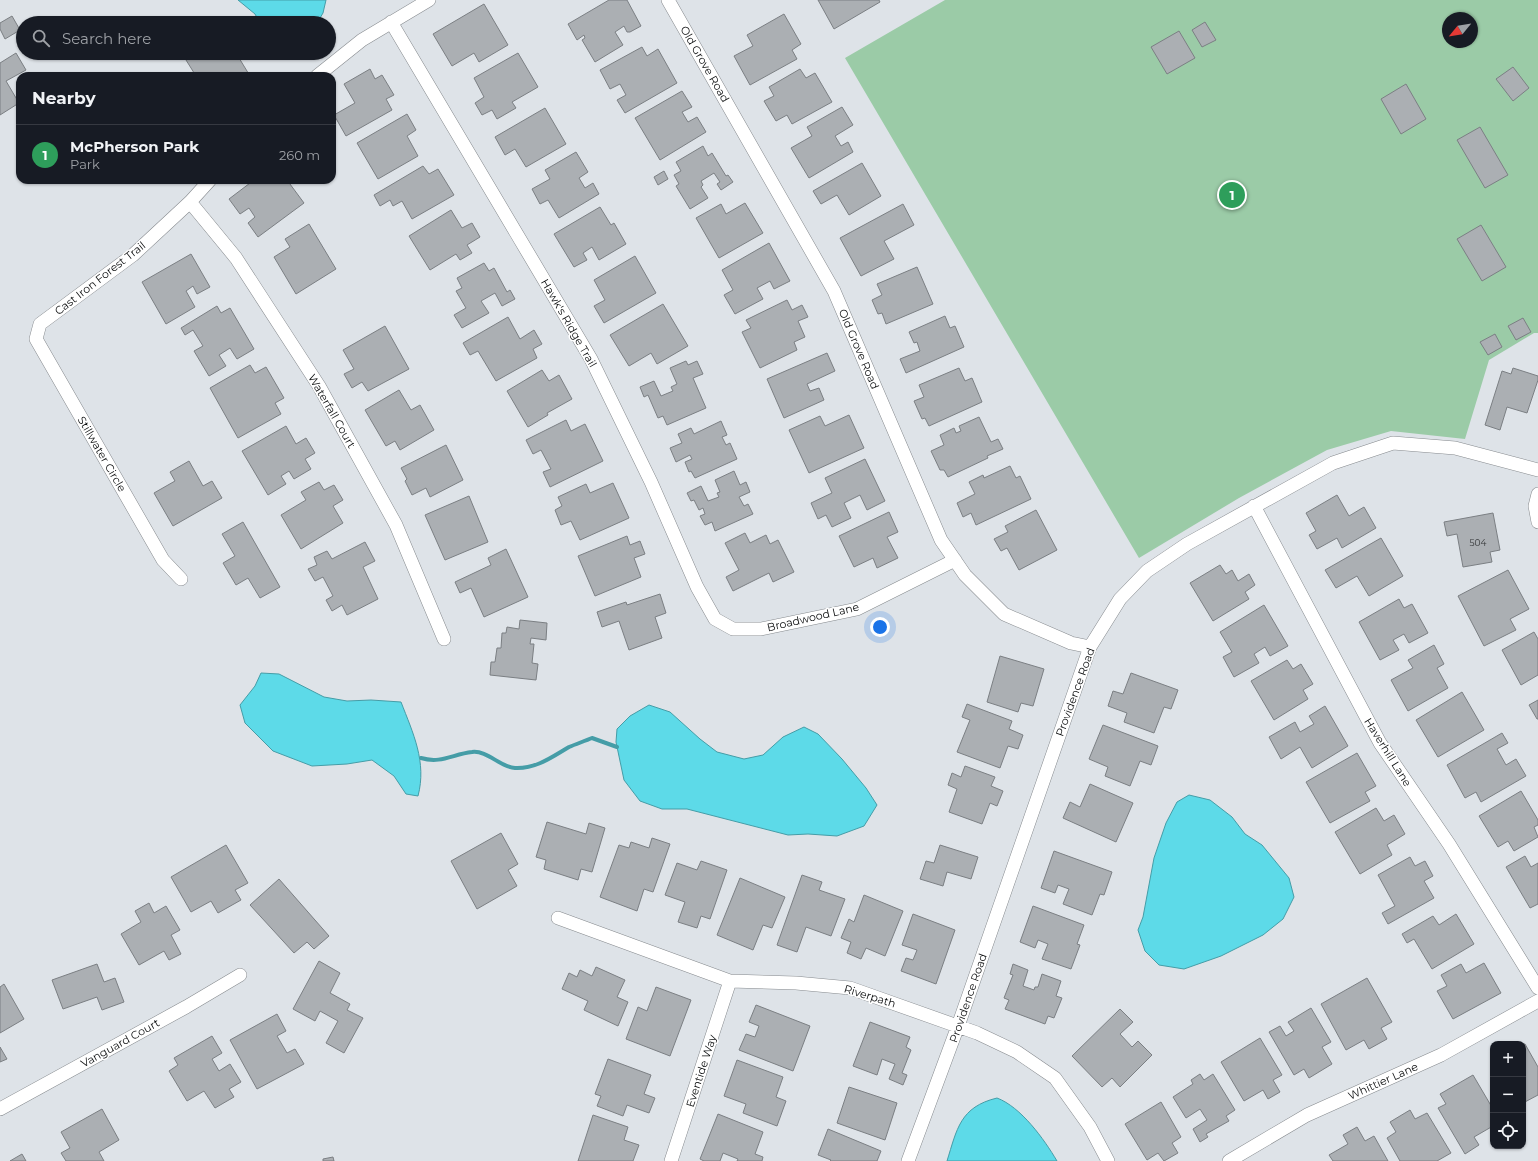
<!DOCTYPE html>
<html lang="en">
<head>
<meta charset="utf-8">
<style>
  body { margin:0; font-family:Montserrat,sans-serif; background:#20242c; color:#f1f3f6 }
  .controls { position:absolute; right:12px; bottom:12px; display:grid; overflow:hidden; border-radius:8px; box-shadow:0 1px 3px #0004 }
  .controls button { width:36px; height:36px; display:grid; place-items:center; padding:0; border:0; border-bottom:1px solid #363941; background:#171b24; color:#f1f3f6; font:20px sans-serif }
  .compass { position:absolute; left:1442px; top:12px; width:36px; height:36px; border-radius:50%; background:#171b24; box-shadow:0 1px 3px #0004; rotate:240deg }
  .you { position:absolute; left:880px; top:627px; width:14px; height:14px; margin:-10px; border:3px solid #fff; border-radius:50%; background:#1a73e8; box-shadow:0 0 0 6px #1a73e833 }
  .badge { display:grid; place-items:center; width:26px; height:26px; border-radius:50%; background:#d93025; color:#fff; font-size:13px; font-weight:700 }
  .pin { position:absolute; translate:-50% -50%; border:2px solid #fff; box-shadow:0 1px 4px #0006 }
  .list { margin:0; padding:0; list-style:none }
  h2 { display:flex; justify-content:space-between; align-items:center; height:52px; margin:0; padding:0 16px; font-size:17px }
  h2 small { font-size:13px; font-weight:400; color:#9ea1a6 }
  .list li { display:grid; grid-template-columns:26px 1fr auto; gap:12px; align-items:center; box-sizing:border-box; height:60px; padding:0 16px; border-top:1px solid #363941 }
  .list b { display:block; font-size:15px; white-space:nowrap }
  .list p { margin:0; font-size:13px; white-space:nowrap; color:#9ea1a6 }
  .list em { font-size:13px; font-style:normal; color:#9ea1a6 }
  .icon { flex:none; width:22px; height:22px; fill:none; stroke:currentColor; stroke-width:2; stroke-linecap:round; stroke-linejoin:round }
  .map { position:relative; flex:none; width:1538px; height:1161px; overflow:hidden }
  .search { position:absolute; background:#171b24; box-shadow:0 1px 3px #0004; left:16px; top:16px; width:320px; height:44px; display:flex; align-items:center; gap:10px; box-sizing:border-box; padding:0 14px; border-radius:22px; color:#9ea1a6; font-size:15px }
  .panel { position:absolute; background:#171b24; box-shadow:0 1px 3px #0004; left:16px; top:72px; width:320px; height:112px; border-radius:12px }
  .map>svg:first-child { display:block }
</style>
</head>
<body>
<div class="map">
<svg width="1538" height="1161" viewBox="0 0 1538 1161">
  <rect width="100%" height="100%" fill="#dee3e8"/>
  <path fill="#9bcba7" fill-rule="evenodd" d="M945 0H1538V333H1534L1489 360 1465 439 1391 431 1327 450 1239 498 1139 558 845 58ZM1448 18H1472V42H1448Z"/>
  <path fill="#5ddae8" stroke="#459da7" d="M238 0H326L323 13 317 23H260L255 14Z
    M261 673 279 674 324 697 347 701 371 700 401 702C413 733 427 762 418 796L406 794 394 776 372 760 347 764 312 766 273 751 245 723 240 705 255 686Z
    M649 705 670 712 700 739 717 752 744 759 763 755 783 737 804 727 818 734 842 759 866 788 877 805 864 826 837 836 808 834 788 835 687 809H662L640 801 624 780 616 742 617 729 630 716Z
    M1189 795 1210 800 1232 817 1245 834 1262 845 1289 878 1294 897 1283 919 1263 935 1221 956 1184 969 1159 965 1145 951 1138 930 1143 917 1154 858 1166 823 1177 802Z
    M997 1098C1021 1107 1044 1139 1057 1161H947C957 1129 960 1107 997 1098Z"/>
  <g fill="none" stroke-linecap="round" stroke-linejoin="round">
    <path stroke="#459da7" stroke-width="4" d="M421 758C441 764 453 754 472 752 487 750 500 767 515 768 536 769 552 757 569 747 576 744 585 741 592 738L617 747"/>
  </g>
  <path fill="#abafb3" stroke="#7b7f83" d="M609 0H627L641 26 630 32H627L624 26 615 32 623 45 595 62 582 40 585 38 584 35 577 40 568 24Z
    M818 0H879L880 2 834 29Z
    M484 4 508 45 479 62 474 53 452 66 433 34Z
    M784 14 801 44 792 50 797 59 750 85 734 56 753 46 747 35Z
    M12 16 20 30 5 39 0 29V23Z
    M1205 22 1216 40 1202 47 1192 30Z
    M1179 31 1195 58 1167 74 1151 47Z
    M642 47 647 56 658 49 677 83 625 113 617 100 626 95 620 84 610 89 600 70Z
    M16 53 26 70 6 81 19 103 0 115V63Z
    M198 53H236L250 76H196L186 60Z
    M518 53 538 87 512 102 516 108 497 119 492 110 482 115 475 103 484 97 474 78Z
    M1513 67 1529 88 1513 101 1496 79Z
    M370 69 375 79 382 75 394 95 386 99 392 110 346 136 334 115 355 103 344 84Z
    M800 69 806 78 815 73 832 102 792 124 787 115 776 121 764 101 774 96 769 87Z
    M1406 84 1426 119 1401 134 1381 99Z
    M682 91 692 107 682 112 688 122 697 117 706 132 660 160 635 118Z
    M842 107 853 125 835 136 841 146 848 142 853 152 809 178 791 148 812 136 807 127Z
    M545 108 566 144 526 167 515 149 505 155 495 137Z
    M407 114 416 130 407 136 418 156 378 179 357 143Z
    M1480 127 1508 175 1485 188 1457 140Z
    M703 146 708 156 712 153 726 176 728 175 733 182 721 190 717 184 720 182 714 173 701 181 703 185 701 187 708 198 690 209 676 186 679 184 674 175 681 171 676 162Z
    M576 152 588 172 579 178 585 188 593 183 599 194 559 218 548 200 540 204 532 189 550 179 545 170Z
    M862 163 881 196 849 215 837 195 821 204 813 191Z
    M423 166 429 174 438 169 454 195 412 219 402 201 393 206 390 200 380 206 374 195Z
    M664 171 668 179 658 185 654 177Z
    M254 180H287L304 203 258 237 248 223 255 217 249 208 240 214 229 199Z
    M745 203 763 233 719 258 696 218 721 204 726 214Z
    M903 204 914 225 884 241 894 259 861 276 840 238Z
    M600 207 611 225 614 223 626 244 599 260 592 247 583 253 587 260 574 267 554 234Z
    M451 210 462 228 472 223 480 237 467 245 472 253 460 260 456 254 430 270 409 236Z
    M309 224 336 269 296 294 274 257 290 247 285 239Z
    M1481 225 1506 267 1482 281 1457 239Z
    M769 243 790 281 774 289 770 281 757 288 763 299 735 314 724 295 733 290 722 270Z
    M191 254 210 287 197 294 193 286 186 291 195 307 166 324 142 282Z
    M635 256 656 293 604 323 594 306 605 300 594 280Z
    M484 263 489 271 494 268 507 292 510 290 515 299 502 306 495 293 481 301 489 313 462 328 454 315 466 308 456 291 462 288 457 278Z
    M917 267 933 304 886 324 882 313 878 314 872 300 882 295 877 284Z
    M787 300 792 310 802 305 808 317 798 321 805 337 794 342 797 350 760 368 742 332 751 328 746 320Z
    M663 304 688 346 657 364 651 353 629 366 610 335Z
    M217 306 221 313 230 308 254 349 237 359 230 348 219 355 226 366 209 376 194 351 203 346 193 330 185 335 181 328Z
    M945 316 950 328 955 326 964 347 906 373 900 359 920 351 917 342 914 343 909 332Z
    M508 317 520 339 534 330 542 344 533 349 537 358 496 381 478 351 470 355 463 343Z
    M1523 318 1531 332 1516 340 1508 326Z
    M385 326 409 369 368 391 362 382 352 388 344 374 354 369 343 350Z
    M1495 334 1502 347 1488 355 1480 342Z
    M827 353 835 371 807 384 810 391 819 388 824 400 784 418 767 379Z
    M686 361 688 365 697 361 703 374 693 378 706 408 667 425 663 416 658 418 648 395 644 397 640 387 654 381 661 396 673 391 671 387 677 384 670 368Z
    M250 365 255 373 266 367 284 398 275 403 281 414 238 438 210 388Z
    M959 368 965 381 972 378 982 402 929 426 925 418 922 419 914 401 924 397 919 385Z
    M1513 368 1538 376V380L1527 413 1507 407 1500 430 1485 425 1502 371 1511 374Z
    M542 370 549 381 559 375 572 399 547 413 548 415 528 427 507 391Z
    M399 390 411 410 420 405 434 430 400 450 395 441 386 446 365 410Z
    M849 415 864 448 809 473 789 430 820 416 825 426Z
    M979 417 991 442 998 439 1003 449 987 456 988 458 948 477 944 470H940L931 451 944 445 940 435 954 428 956 433 961 431 959 426Z
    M566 420 571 431 585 424 603 461 550 487 543 472 551 469 541 450 533 454 526 440Z
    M721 421 727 435 722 437 726 445 730 443 737 459 695 478 691 471 689 472 685 462 692 459 690 455 676 462 670 448 682 443 678 434 691 428 694 434Z
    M286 426 296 444 306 438 315 453 305 459 311 469 294 479 289 471 281 476 286 484 268 495 242 451Z
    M446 445 463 480 430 497 426 488 412 495 405 481 407 479 401 468Z
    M865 459 885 501 867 510 860 495 844 503 851 518 832 527 826 515 818 519 811 503 832 493 825 478Z
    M189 461 203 486 212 481 222 498 173 526 154 493 175 481 170 472Z
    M1010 466 1016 478 1020 476 1031 499 976 525 971 513 963 517 957 503 975 494 969 482 983 475 984 478Z
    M734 471 740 485 746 482 750 492 739 497 744 506 748 504 753 514 715 531 712 522 705 525 700 516 705 514 703 508 699 510 694 500 691 501 687 493 701 486 708 501 719 497 717 493 720 492 715 480Z
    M319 482 324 490 334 485 343 500 333 506 343 523 301 549 281 515 306 500 301 492Z
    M613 483 629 518 580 540 571 521 561 525 555 510 562 506 558 497 586 484 590 493Z
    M1337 495 1349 516 1364 507 1376 528 1342 548 1337 538 1317 549 1309 535 1316 531 1306 513Z
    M469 496 488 542 445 560 425 515Z
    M1036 510 1057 550 1019 570 1007 548 1001 551 994 539 1008 532 1005 526Z
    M889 512 898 532 887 537 898 558 877 568 873 558 854 567 839 536Z
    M1493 513 1500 550 1490 552 1492 562 1463 567 1457 534 1447 536 1444 522Z
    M243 522 280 587 260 598 248 578 236 585 223 563 235 556 222 534Z
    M745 533 750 543 766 535 770 544 778 540 794 572 773 582 769 573 733 591 726 577 739 570 725 543Z
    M627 536 630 545 640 541 645 554 634 558 641 577 595 596 578 556Z
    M1381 538 1403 576 1369 596 1357 576 1336 588 1325 570Z
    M365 542 375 561 363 567 378 599 347 615 342 605 332 611 326 600 333 596 323 577 315 581 308 569 317 565 314 557 327 551 332 559Z
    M506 549 528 597 484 617 471 588 460 593 455 582 491 565 488 558Z
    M1220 565 1226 574 1232 570 1238 581 1249 574 1255 585 1245 592 1249 599 1213 621 1190 583Z
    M1508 570 1529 609 1510 619 1516 630 1484 646 1458 596Z
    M660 594 666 613 655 617 662 638 629 650 619 621 602 627 597 612 626 602 627 605Z
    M1399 599 1404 608 1412 604 1428 633 1409 643 1404 634 1393 640 1399 650 1380 660 1359 622Z
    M1264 605 1288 646 1270 656 1265 647 1254 654 1259 663 1234 677 1223 657 1232 652 1220 632Z
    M520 620 547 623 546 640 531 638 530 644H534L532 663 538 664 536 680 490 675 491 662H495L497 648H501L502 633H506L507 627 519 629Z
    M1534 632 1538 639V675L1521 685 1502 650Z
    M1434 645 1444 664 1437 668 1448 688 1408 711 1391 680 1413 668 1408 660Z
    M1000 656 1044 669 1033 706 1021 703 1018 712 987 702Z
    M1287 660 1293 669 1301 664 1313 684 1303 690 1308 699 1274 720 1251 681Z
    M1131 673 1178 690 1171 709 1164 707 1154 733 1124 722 1127 713 1108 706 1113 691 1123 694Z
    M1462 692 1484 730 1438 757 1416 720Z
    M1538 700V719H1537L1529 705Z
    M967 704 1012 721 1009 729 1023 735 1018 749 1008 746 1000 768 957 752 970 720 962 717Z
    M1325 706 1348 746 1312 768 1300 747 1281 759 1269 737 1295 722 1300 732 1314 724 1309 716Z
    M1103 725 1158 746 1151 765 1140 761 1130 786 1105 776 1108 767 1089 759Z
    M1502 733 1508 743 1497 749 1506 765 1516 759 1526 776 1481 802 1476 792 1465 798 1447 765Z
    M1357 753 1376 786 1365 792 1370 801 1330 823 1306 782Z
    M965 766 995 777 991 786 1003 791 997 806 990 803 982 824 949 812 957 789 948 785 952 773 961 777Z
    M1090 784 1133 803 1116 842 1063 818 1070 802 1080 807Z
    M1521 791 1538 820V825L1534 827 1538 837 1514 851 1508 841 1498 847 1479 816Z
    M1376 808 1384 821 1394 815 1405 834 1387 845 1392 855 1360 874 1335 832Z
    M547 822 586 834 589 823 605 828 592 872 581 869 578 880 544 869 546 860 536 857Z
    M501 833 518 864 508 870 517 886 477 909 451 861Z
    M652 838 670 844 653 892 644 889 637 911 600 897 619 845 629 848 631 842 649 848Z
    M226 845 248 883 235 890 241 900 218 913 211 901 191 912 171 877Z
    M940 845 978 857 971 879 947 872 943 886 920 879 926 861 934 863Z
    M1054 851 1112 872 1104 895 1100 894 1092 915 1063 904 1069 889 1058 885 1055 893 1041 888Z
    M1525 856 1531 867 1538 863V904L1530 908 1506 867Z
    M1410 857 1415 866 1425 861 1433 876 1424 881 1434 898 1388 924 1382 913 1395 906 1378 875Z
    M701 861 727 870 710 919 701 916 697 928 678 922 685 902 665 895 677 863 697 870Z
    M802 875 822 882 819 890 845 899 831 936 806 927 797 952 777 945Z
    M740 878 785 897 772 928 763 925 753 950 717 935Z
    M279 879 329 936 314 949 307 942 294 953 250 905Z
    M864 895 903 911 885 956 866 948 861 959 847 953 851 942 841 938 849 919 854 922Z
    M149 903 154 913 166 906 180 930 171 935 181 954 169 960 164 951 139 965 121 934 141 922 135 911Z
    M1033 906 1084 925 1077 944 1080 945 1071 969 1042 959 1048 944 1038 940 1035 948 1020 942Z
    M913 914 955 930 936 984 901 971 906 958 913 960 917 950 902 945Z
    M1456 914 1474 944 1432 969 1414 939 1407 943 1402 934 1433 916 1439 925Z
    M319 961 340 973 330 993 350 1004 347 1010 363 1018 344 1053 326 1043 338 1021 320 1011 315 1021 293 1009Z
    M1484 963 1501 993 1453 1019 1437 991 1447 986 1441 975 1461 964 1466 973Z
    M97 964 104 982 115 978 124 1002 102 1010 97 997 63 1009 52 980Z
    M1013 964 1028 970 1023 986 1034 990 1035 987H1038L1042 974 1061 981 1056 996 1062 998 1054 1018 1048 1016 1045 1024 1005 1009 1009 1000 1004 998 1013 975 1010 974Z
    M596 967 625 980 617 997 628 1002 618 1026 584 1010 588 1001 562 989 569 973 577 977 580 970 592 976Z
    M1367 978 1392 1022 1381 1028 1387 1039 1369 1049 1364 1040 1346 1050 1321 1004Z
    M4 984 24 1019 0 1033V987Z
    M656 987 691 1000 670 1056 626 1039 638 1007 647 1011Z
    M756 1005 810 1026 793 1071 739 1050 746 1034 755 1037 759 1026 749 1022Z
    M1311 1008 1331 1042 1322 1047 1332 1064 1309 1078 1304 1069 1294 1075 1269 1032 1280 1026 1286 1036 1294 1031 1288 1022Z
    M1120 1009 1133 1022 1120 1034 1132 1047 1138 1041 1152 1055 1120 1087 1112 1078 1102 1087 1072 1056Z
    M277 1014 286 1031 277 1036 287 1053 295 1049 304 1064 257 1089 230 1040Z
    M870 1022 910 1037 906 1047 911 1050 902 1073 907 1075 903 1085 889 1079 895 1064 882 1059 877 1075 853 1066Z
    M212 1036 222 1053 212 1059 219 1071 230 1064 241 1082 229 1089 234 1097 215 1108 204 1091 187 1101 169 1071 178 1065 174 1058Z
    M1260 1038 1282 1075 1273 1080 1280 1092 1268 1099 1263 1090 1244 1101 1221 1062Z
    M1525 1044 1538 1067V1095L1523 1103V1045Z
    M0 1047 7 1059 0 1062Z
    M608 1059 651 1075 644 1094 655 1098 649 1113 627 1105 623 1116 597 1106 601 1096 595 1094Z
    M737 1060 783 1077 776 1097 786 1101 777 1126 743 1113 746 1104 724 1096Z
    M1200 1074 1204 1080 1213 1074 1235 1110 1226 1116 1229 1121 1206 1134 1208 1137 1200 1142 1193 1129 1207 1120 1200 1109 1186 1118 1173 1097 1193 1084 1191 1080Z
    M1473 1075 1493 1109V1126L1474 1137 1479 1145 1465 1154 1438 1108 1446 1104 1440 1094Z
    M849 1087 897 1103 885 1140 837 1123Z
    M1161 1102 1181 1137 1172 1143 1178 1153 1164 1161 1158 1153 1147 1160 1125 1124Z
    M102 1109 119 1140 99 1152 104 1161H66L61 1153 70 1148 61 1132Z
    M1410 1110 1415 1119 1427 1113 1451 1153 1437 1161H1400L1387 1138 1396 1132 1390 1122Z
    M718 1114 763 1132 755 1154 763 1157 762 1161H737L738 1159 723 1153 720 1161H704L700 1159Z
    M593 1115 628 1127 624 1140 639 1145 633 1161H578Z
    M1357 1127 1365 1141 1374 1136 1388 1161H1333L1329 1155 1348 1144 1343 1135Z
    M828 1129 881 1151 877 1161H830L831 1160 818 1155Z
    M22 1154 26 1161H10Z
    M333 1157 334 1161H323V1159Z"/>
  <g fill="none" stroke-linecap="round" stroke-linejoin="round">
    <defs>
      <path id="minor" d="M668 0 834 291 941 540 965 575 1004 614 1071 643 1090 647
        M391 22 591 359 651 482 697 587 715 619 733 629H761L857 609 955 560
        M317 76 362 40 429 0
        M190 202 236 258 319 386 396 525 444 639
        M1538 494 1535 506 1538 522
        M1254 506 1380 743 1449 844 1538 988
        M181 579 163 560 36 339 40 324 133 255 190 202 210 180
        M558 918 730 981 796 983 850 988 977 1033 1017 1052 1055 1078 1090 1127 1108 1161
        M0 1109 186 1007 240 975
        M671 1161 730 981
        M908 1161 958 1026 1090 647 1120 599 1147 571 1187 544 1333 463 1393 443 1455 448 1538 470
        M1229 1161 1307 1115 1441 1055 1538 1001"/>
    </defs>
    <use href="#minor" stroke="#868a8e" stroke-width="14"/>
    <use href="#minor" stroke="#fff" stroke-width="13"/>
  </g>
  <g text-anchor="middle" stroke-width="3" stroke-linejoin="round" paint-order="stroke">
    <g font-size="9" fill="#343638">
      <text x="1478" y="546">504</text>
    </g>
    <g font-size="11" fill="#0c0e0f" stroke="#fff">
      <text transform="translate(705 64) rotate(60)" y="4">Old Grove Road</text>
      <text transform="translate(100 278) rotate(-38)" y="4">Cast Iron Forest Trail</text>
      <text transform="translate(569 323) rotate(60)" y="4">Hawk's Ridge Trail</text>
      <text transform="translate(859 349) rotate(67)" y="4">Old Grove Road</text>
      <text transform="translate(332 411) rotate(60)" y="4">Waterfall Court</text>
      <text transform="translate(102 454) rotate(60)" y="4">Stillwater Circle</text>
      <text transform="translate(813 617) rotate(-13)" y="4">Broadwood Lane</text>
      <text transform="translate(1075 692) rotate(-70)" y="4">Providence Road</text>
      <text transform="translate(1388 752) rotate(58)" y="4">Haverhill Lane</text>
      <text transform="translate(870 996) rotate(17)" y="4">Riverpath</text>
      <text transform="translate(968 998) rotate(-71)" y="4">Providence Road</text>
      <text transform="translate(120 1043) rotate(-29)" y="4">Vanguard Court</text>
      <text transform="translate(701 1071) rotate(-72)" y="4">Eventide Way</text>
      <text transform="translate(1383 1081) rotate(-24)" y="4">Whittier Lane</text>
    </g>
  </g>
</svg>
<div class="controls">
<button>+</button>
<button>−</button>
<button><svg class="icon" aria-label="locate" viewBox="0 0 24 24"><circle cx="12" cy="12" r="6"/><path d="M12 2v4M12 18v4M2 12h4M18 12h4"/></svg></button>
</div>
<svg class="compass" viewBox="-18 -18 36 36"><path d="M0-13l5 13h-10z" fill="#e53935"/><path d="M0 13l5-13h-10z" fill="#9ea1a6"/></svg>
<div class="you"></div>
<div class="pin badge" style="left:1232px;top:195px;background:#2e9e5b">1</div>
<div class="search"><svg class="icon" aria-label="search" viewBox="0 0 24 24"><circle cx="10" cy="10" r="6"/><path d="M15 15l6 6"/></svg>Search here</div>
<section class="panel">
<h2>Nearby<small></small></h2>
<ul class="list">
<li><span class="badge" style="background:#2e9e5b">1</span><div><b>McPherson Park</b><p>Park</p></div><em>260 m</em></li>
</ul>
</section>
</div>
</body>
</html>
